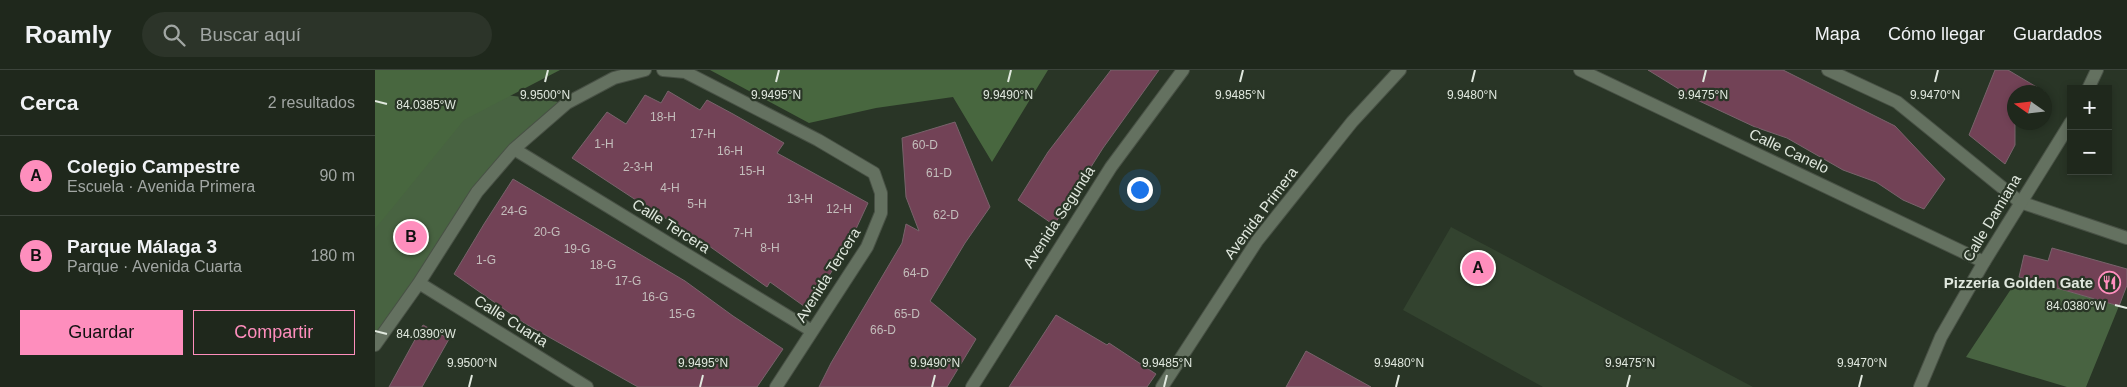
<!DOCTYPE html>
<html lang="es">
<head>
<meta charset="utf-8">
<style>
  body { margin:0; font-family:Arial,sans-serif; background:#2c3429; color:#f1f3f6 }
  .controls { position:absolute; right:15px; top:15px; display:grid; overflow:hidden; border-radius:0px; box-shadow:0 2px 8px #0003 }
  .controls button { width:45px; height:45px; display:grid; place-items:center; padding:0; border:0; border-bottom:1px solid #3c443b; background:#1f281c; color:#f1f3f6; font:25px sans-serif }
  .compass { position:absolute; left:1632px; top:15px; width:45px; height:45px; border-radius:50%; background:#1f281c; box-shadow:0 2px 8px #0003; rotate:284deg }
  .you { position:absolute; left:764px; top:119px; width:18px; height:18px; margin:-12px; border:4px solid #fff; border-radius:50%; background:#1a73e8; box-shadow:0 0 0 8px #1a73e833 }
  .badge { display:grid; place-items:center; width:32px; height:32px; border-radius:50%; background:#fe8ebd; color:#111; font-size:16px; font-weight:700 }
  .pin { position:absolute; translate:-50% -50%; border:2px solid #fff; box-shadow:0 1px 5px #0006 }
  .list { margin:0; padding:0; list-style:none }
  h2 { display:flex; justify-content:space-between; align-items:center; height:65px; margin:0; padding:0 20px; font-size:21px }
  h2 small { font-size:16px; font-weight:400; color:#a1a6a3 }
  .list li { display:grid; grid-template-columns:32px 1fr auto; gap:15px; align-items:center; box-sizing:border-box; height:80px; padding:0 20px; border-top:1px solid #3c443b }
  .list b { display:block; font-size:19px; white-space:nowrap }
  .list p { margin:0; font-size:16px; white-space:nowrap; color:#a1a6a3 }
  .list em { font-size:16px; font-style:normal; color:#a1a6a3 }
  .actions { display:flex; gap:10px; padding:15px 20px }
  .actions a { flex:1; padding:11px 0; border:1px solid #fe8ebd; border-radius:0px; text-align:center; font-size:18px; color:#fe8ebd }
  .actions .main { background:#fe8ebd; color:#111 }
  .icon { flex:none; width:28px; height:28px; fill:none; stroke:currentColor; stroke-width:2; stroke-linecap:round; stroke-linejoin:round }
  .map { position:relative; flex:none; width:1752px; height:317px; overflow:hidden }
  header { display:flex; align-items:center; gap:30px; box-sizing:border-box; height:70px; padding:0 25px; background:#1f281c; border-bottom:1px solid #3c443b }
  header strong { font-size:24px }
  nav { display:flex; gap:28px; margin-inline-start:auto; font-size:18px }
  .search { width:350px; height:45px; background:#2c3429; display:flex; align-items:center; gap:12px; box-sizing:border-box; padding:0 18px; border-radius:28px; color:#a1a6a3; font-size:19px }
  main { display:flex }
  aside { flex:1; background:#1f281c }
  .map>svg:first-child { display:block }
</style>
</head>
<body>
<header>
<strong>Roamly</strong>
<div class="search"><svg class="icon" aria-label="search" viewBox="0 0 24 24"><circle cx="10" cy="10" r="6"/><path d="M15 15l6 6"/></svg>Buscar aquí</div>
<nav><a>Mapa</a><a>Cómo llegar</a><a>Guardados</a></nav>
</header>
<main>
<aside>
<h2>Cerca<small>2 resultados</small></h2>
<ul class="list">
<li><span class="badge">A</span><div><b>Colegio Campestre</b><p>Escuela · Avenida Primera</p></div><em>90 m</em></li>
<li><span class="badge">B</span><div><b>Parque Málaga 3</b><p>Parque · Avenida Cuarta</p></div><em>180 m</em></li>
</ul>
<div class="actions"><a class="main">Guardar</a><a>Compartir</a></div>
</aside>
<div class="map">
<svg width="1752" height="317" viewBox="0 0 1752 317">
  <rect width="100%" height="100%" fill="#293526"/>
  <path fill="#33432f" d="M1076 157 1378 317H1168L1028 240Z"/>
  <path fill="#486341" d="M72 17 192 33 139 79 0 275V41Z
    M1644 207 1744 236 1711 317H1692L1591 287Z"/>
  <path fill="#48673f" d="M0 0H185L89 50 0 159Z
    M335 0H673L617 92 578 27 501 38 434 53Z"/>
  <path fill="#724256" stroke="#78636b" d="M736 0H784L728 78 679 155 643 130 673 82Z
    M1273 0H1408L1520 56 1570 109 1549 139 1528 130 1501 112 1468 100 1412 68 1380 57 1320 29Z
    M1620 0H1633L1670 22H1640V75L1630 94 1594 65Z
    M293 21 325 40 332 30 358 44 409 73 402 83 493 133 474 174 433 239 395 212 392 217 320 166 267 134 197 88 232 42 251 54 270 25 286 33Z
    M580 52 615 137 590 173 555 231 601 269 572 317H444L456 293 527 173 531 154 544 161 531 127 527 68Z
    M138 109 310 211 358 246 408 279 382 317H263L149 253 79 204 109 154Z
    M1677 178 1752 199V215L1744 236 1644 207 1649 185 1673 191Z
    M681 245 732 275 734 273 781 304 772 317H634Z
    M48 255 74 269 47 317H14Z
    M931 281 996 317H911Z"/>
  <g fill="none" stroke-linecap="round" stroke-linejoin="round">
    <defs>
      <path id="minor" d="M288 0 310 2 443 70 499 103 506 123V143L492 177 401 317
        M1205 0 1609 192
        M1453 0 1522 32 1645 132 1752 168
        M139 79 437 261
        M44 213 212 317
        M0 275 44 213 102 122 139 79 192 33 239 8 270 0
        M597 317 736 97 808 0
        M787 317 882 171 977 52 1025 0"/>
      <path id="tertiary" d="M1713 19 1722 0
        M1545 317 1566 267 1609 192 1696 52"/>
    </defs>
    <use href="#minor" stroke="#485145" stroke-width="14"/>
    <use href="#tertiary" stroke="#485145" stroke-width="14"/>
    <use href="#minor" stroke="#647160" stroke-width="12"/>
    <use href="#tertiary" stroke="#647160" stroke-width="12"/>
  </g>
  <path fill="none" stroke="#e0e8de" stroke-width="2" d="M170 12 173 0M401 12 404 0M633 12 636 0M865 12 868 0M1097 12 1100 0M1328 12 1331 0M1560 12 1563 0M0 31 12 34M1740 235 1752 238M0 261 12 264M94 317 97 305M325 317 328 305M557 317 560 305M789 317 792 305M1021 317 1024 305M1252 317 1255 305M1484 317 1487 305"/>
  <defs>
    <symbol id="restaurant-ring" viewBox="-11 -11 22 22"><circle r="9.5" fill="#293526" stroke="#fe8ebd" stroke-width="1.5"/><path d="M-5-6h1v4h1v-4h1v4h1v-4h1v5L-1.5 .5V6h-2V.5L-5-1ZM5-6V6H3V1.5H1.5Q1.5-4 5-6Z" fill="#fe8ebd"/></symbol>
  </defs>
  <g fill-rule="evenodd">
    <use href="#restaurant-ring" x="1722" y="200" width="25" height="25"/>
  </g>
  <g text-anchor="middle" stroke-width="4.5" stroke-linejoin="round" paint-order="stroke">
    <g font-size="12" fill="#c4bebc">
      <text x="288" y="51">18-H</text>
      <text x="328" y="68">17-H</text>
      <text x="229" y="78">1-H</text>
      <text x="550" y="79">60-D</text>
      <text x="355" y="85">16-H</text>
      <text x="263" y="101">2-3-H</text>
      <text x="377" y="105">15-H</text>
      <text x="564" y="107">61-D</text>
      <text x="295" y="122">4-H</text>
      <text x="425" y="133">13-H</text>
      <text x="322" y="138">5-H</text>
      <text x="464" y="143">12-H</text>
      <text x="139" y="145">24-G</text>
      <text x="571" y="149">62-D</text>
      <text x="172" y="166">20-G</text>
      <text x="368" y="167">7-H</text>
      <text x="395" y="182">8-H</text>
      <text x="202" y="183">19-G</text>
      <text x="111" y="194">1-G</text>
      <text x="228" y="199">18-G</text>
      <text x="541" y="207">64-D</text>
      <text x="253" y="215">17-G</text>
      <text x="280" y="231">16-G</text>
      <text x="307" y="248">15-G</text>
      <text x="532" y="248">65-D</text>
      <text x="508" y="264">66-D</text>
    </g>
    <g font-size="15" fill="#e0e8de" stroke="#293526">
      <text transform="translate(1414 81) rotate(25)" y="5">Calle Canelo</text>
      <text transform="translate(886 143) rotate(-53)" y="5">Avenida Primera</text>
      <text transform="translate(684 147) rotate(-57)" y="5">Avenida Segunda</text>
      <text transform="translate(1617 148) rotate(-59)" y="5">Calle Damiana</text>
      <text transform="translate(296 156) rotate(32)" y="5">Calle Tercera</text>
      <text transform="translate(453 205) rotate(-58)" y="5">Avenida Tercera</text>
      <text transform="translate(136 251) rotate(32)" y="5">Calle Cuarta</text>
    </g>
    <g font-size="15" font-weight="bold" fill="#e0e8de" stroke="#293526" text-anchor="end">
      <text x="1718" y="218">Pizzería Golden Gate</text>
    </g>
  </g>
  <g font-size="12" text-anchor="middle" fill="#e0e8de" stroke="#293526" stroke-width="4.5" stroke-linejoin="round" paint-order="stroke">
    <text x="170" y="29">9.9500°N</text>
    <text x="401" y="29">9.9495°N</text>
    <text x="633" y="29">9.9490°N</text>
    <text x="865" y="29">9.9485°N</text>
    <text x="1097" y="29">9.9480°N</text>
    <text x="1328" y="29">9.9475°N</text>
    <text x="1560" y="29">9.9470°N</text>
    <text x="51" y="39">84.0385°W</text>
    <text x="1701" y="240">84.0380°W</text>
    <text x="51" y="268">84.0390°W</text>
    <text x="97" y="297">9.9500°N</text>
    <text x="328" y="297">9.9495°N</text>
    <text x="560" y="297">9.9490°N</text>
    <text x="792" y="297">9.9485°N</text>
    <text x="1024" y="297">9.9480°N</text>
    <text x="1255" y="297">9.9475°N</text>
    <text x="1487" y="297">9.9470°N</text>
  </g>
</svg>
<div class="controls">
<button>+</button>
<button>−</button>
</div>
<svg class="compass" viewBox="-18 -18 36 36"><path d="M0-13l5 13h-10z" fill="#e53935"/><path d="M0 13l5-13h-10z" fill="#a1a6a3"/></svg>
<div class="you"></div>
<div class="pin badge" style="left:1103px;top:198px">A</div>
<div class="pin badge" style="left:36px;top:167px">B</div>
</div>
</main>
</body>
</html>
